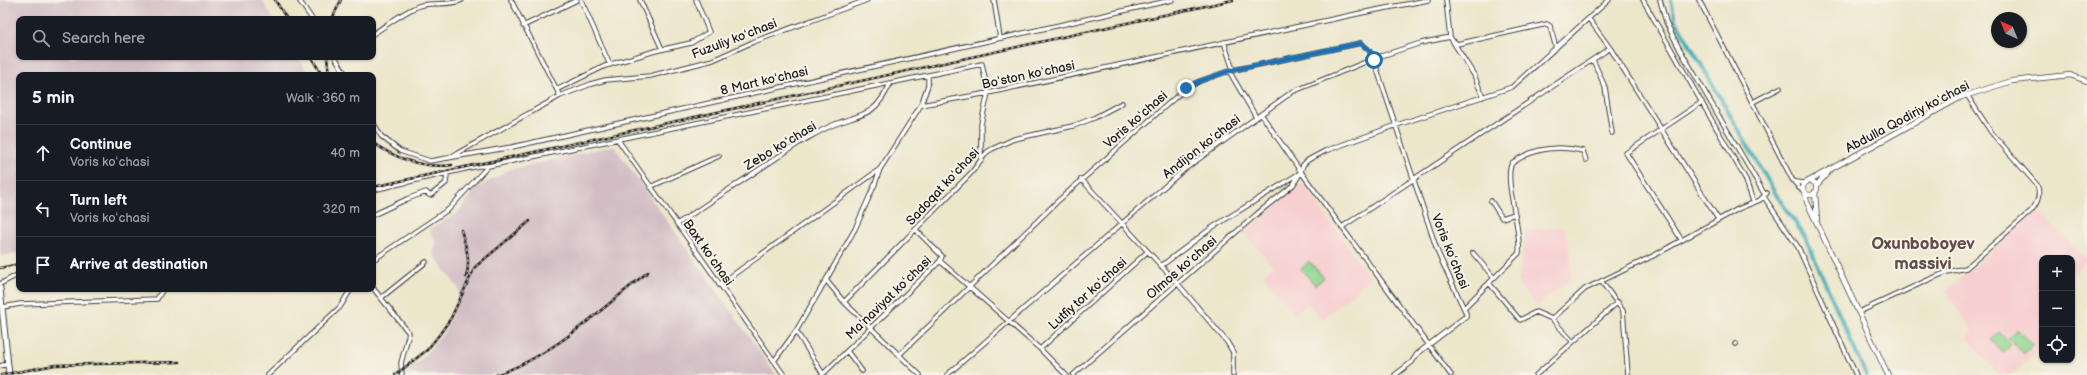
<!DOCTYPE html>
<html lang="en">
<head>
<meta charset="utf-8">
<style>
  body { margin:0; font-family:"Balsamiq Sans",sans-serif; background:#20242c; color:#f1f3f6 }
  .controls { position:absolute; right:12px; bottom:12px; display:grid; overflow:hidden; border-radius:8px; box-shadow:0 1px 3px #0004 }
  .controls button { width:36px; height:36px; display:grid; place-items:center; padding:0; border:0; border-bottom:1px solid #363941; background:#171b24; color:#f1f3f6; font:20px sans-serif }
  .compass { position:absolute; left:1991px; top:12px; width:36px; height:36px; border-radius:50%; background:#171b24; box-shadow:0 1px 3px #0004; rotate:316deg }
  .stop { position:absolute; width:12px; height:12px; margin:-9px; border:3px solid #1f6fb2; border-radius:50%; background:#fff }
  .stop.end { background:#1f6fb2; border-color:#fff; box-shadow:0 1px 4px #0008 }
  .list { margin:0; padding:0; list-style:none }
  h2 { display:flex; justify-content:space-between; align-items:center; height:52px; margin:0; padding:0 16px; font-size:17px }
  h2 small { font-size:13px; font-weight:400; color:#9ea1a6 }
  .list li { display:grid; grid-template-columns:26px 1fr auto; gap:12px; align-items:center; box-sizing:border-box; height:56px; padding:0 16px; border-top:1px solid #363941 }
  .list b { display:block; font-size:15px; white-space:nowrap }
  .list p { margin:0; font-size:13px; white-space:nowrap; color:#9ea1a6 }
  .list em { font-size:13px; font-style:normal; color:#9ea1a6 }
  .icon { flex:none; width:22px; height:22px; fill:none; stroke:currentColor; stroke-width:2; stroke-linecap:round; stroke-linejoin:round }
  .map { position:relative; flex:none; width:2087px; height:375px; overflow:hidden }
  .search { position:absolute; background:#171b24; box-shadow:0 1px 3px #0004; left:16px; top:16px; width:360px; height:44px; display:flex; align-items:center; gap:10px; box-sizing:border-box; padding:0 14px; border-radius:8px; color:#9ea1a6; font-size:15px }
  .panel { position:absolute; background:#171b24; box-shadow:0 1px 3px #0004; left:16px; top:72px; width:360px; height:220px; border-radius:8px }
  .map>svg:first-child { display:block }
</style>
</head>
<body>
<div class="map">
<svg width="2087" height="375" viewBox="0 0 2087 375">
  <rect width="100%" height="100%" fill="#f7f3e8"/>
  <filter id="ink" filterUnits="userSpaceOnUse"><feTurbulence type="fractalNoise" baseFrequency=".025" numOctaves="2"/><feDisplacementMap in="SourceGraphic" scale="8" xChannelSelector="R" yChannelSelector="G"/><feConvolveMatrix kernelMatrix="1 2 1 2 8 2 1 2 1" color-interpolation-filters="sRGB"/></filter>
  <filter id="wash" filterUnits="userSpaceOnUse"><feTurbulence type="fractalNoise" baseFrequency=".012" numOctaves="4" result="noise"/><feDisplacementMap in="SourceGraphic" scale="16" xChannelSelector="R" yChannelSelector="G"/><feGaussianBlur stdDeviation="0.9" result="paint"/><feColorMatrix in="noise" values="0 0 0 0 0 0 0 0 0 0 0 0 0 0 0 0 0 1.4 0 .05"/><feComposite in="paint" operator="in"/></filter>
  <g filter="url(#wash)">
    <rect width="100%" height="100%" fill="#ece6cb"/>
    <path fill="#f7cfd0" d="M1302 183 1371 278 1322 320 1308 304 1295 314 1263 275 1273 266 1243 232Z
      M2037 210 2087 260 2072 277V258H2042L2041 310 2042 346 2012 375H1999L1966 338 1972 331 1946 291Z
      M1564 227 1571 260V279L1537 306 1518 284 1526 230Z"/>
    <path fill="#d2bdc5" d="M0 0H262L273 19H19V57H298L309 75H19V253L2 256 0 252Z
      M610 146 615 147 776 375H406L403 370 419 361 444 333 457 302 459 289 433 254 436 242 429 229 458 213 475 189 509 170Z"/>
    <path fill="#90d790" stroke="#567a56" d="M1309 261 1324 278 1315 285 1301 269Z
      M2017 329 2033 345 2024 354 2008 338Z
      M1999 332 2011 345 2003 353 1991 340Z"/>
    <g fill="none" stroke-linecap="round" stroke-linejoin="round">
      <path stroke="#3cacb8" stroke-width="4" d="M1671 0 1675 19 1775 193 1805 237 1866 375"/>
    </g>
  </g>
  <g filter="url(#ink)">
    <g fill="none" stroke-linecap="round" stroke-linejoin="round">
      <defs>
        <path id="minor" d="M299 0 312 19
          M511 0 560 96
          M581 0 610 65
          M640 0 662 49
          M994 0 1000 38
          M1446 0 1450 37
          M1643 0 1745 178 1753 201
          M1660 0 1666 22 1679 48 1765 195
          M1699 0 1792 179 1799 188 1803 190
          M523 26 577 0
          M373 34C386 26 408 8 422 5 435 2 450 6 462 0
          M1224 42 1233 70
          M1455 42 1457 44 1547 24 1550 26 1556 48
          M1610 48 1718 219
          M335 57 346 75
          M1593 60 1605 87 1612 133
          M1229 71 1256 117
          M558 89 605 66 655 51 691 43 709 32 696 0
          M1753 102 1780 88
          M921 105 928 85V76
          M1261 114 1301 172 1451 375
          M373 122 381 136 400 151 430 161 512 147 1172 0
          M618 140 784 375
          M449 158 560 96 591 84 605 80 650 76 713 60 753 42 867 0
          M1081 179 1178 284 1227 342 1233 352V375
          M1795 182 1805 183
          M650 187 719 156
          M373 190 478 166H488L982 64 988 93 981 124V159
          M1764 197 1798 247 1856 375
          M1491 201 1502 218 1515 214
          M373 215 407 199 426 192 429 195H431L446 183 447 174
          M677 224 799 143C812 136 824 128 838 123 867 113 876 114 890 84
          M1342 227 1610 48 1589 19
          M916 230 942 256 940 261
          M1681 239 1626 153 1702 102
          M1473 253 1494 278
          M373 260 449 209 488 166
          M1161 266 1213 227 1300 173
          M826 280 844 302 920 375
          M1601 281 1623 311 1628 375
          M1489 283 1520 320 1536 312 1552 319 1573 342
          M0 284 19 274
          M719 285 880 169
          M373 288 409 333 401 363 402 375
          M381 298 426 262
          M844 302 972 172 987 152 992 149 1014 139 1073 126 1094 118 1122 103
          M3 307 20 304 157 299 163 289
          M1464 308 1519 253C1522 231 1503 179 1512 163 1533 148 1558 145 1583 151L1586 160
          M1859 312 1928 280 1947 272 1966 268 2031 211C2038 203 2041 195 2037 185L1991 132 1967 95
          M1552 319 1585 289 1655 255 1738 209 1760 200 1767 193
          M796 331 823 374
          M1735 344H1736
          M1040 349 1147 252
          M847 351 862 371
          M899 355 1059 200 1186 88 1200 81 1229 71 1361 43 1369 50 1374 60 1438 253 1466 313V316L1417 354 1412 362 1395 375
          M774 361 796 331 826 280 855 229 875 184 880 169 921 105 988 93 1366 12 1428 0
          M0 366 8 364
          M268 375 340 307 351 289
          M822 375 940 261 1040 349 1066 375
          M947 375 1186 168 1292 92 1378 57 1421 43 1450 37 1474 75 1483 97
          M1073 375 1258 213 1293 185 1301 172 1303 165 1308 160 1325 151 1394 126 1512 87 1609 0
          M1536 375 1618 302"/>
        <path id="tertiary" d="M1809 181 1961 97 2012 81 2070 75 2087 81
          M1803 188a7 7 0 1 1 14 0a7 7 0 1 1-14 0Z
          M1816 186 1829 171
          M1804 192 1807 202 1888 375
          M1815 192 1817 219"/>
        <path id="secondary" d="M0 288 9 375"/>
      </defs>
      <use href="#minor" stroke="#3b3a36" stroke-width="5.5"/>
      <use href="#tertiary" stroke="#3b3a36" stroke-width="6"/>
      <use href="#secondary" stroke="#3b3a36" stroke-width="7"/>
      <use href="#minor" stroke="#fff" stroke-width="3.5"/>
      <use href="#tertiary" stroke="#fff" stroke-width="4.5"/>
      <use href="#secondary" stroke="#fff" stroke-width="5"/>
      <defs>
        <path id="rail" d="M275 0 287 19
          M332 19 341 0
          M311 57 322 75
          M327 57 329 75
          M373 143C397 159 423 169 452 165
          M373 187 1233 0
          M461 230C466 246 471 261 466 277
          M0 268 19 264
          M1 375 55 365 179 362
          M395 375 427 350 439 335 451 318 475 267 530 221
          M496 375C556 355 599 310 648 272"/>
      </defs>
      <use href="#rail" stroke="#1c1c1c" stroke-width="2.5"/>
      <use href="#rail" stroke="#f7f3e8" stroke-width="1" stroke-dasharray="3" stroke-linecap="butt"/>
    </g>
  </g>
  <g fill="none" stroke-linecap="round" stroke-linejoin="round" filter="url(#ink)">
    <path stroke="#1f6fb2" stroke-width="5" d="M1186 88 1200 81 1229 71 1361 43 1369 50 1374 60"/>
  </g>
  <g text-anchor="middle" stroke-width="4" stroke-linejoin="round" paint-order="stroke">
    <g font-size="13" fill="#1c1c1c" stroke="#f7f3e8">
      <text transform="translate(734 38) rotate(-21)" y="5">Fuzuliy koʻchasi</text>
      <text transform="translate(1028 74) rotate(-12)" y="5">Boʻston koʻchasi</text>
      <text transform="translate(764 80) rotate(-13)" y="5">8 Mart koʻchasi</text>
      <text transform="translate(1907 116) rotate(-28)" y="5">Abdulla Qodiriy koʻchasi</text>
      <text transform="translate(1135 119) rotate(-41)" y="5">Voris koʻchasi</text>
      <text transform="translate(780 145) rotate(-31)" y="5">Zebo koʻchasi</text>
      <text transform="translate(1201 146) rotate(-38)" y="5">Andijon koʻchasi</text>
      <text transform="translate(942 186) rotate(-47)" y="5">Sadoqat koʻchasi</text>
      <text transform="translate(1451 251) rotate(68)" y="5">Voris koʻchasi</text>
      <text transform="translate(709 252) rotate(55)" y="5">Baxt koʻchasi</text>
      <text transform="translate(1181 267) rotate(-41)" y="5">Olmos koʻchasi</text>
      <text transform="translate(1087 293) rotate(-42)" y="5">Lutfiy tor koʻchasi</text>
      <text transform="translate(888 297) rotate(-44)" y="5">Maʻnaviyat koʻchasi</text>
    </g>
    <g font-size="17" font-weight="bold" fill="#624d49" stroke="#f7f3e8">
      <text x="1923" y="249">Oxunboboyev<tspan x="1923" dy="20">massivi</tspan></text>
    </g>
  </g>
</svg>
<div class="controls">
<button>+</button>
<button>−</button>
<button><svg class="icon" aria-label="locate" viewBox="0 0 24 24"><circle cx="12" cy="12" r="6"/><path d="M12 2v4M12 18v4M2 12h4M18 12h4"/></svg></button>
</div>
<svg class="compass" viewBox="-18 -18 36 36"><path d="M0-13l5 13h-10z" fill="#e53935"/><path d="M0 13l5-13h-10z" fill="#9ea1a6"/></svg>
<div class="stop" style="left:1374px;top:60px"></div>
<div class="stop end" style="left:1186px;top:88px"></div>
<div class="search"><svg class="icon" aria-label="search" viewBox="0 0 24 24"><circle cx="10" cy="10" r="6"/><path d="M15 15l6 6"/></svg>Search here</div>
<section class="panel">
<h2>5 min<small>Walk · 360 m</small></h2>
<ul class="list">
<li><svg class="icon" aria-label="ahead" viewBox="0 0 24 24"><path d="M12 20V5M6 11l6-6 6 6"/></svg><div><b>Continue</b><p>Voris koʻchasi</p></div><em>40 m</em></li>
<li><svg class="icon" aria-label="left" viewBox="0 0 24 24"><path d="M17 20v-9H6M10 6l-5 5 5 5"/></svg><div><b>Turn left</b><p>Voris koʻchasi</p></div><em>320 m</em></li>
<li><svg class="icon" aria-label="arrive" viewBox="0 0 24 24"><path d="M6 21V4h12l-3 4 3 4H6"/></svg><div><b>Arrive at destination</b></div></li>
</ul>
</section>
</div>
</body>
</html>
